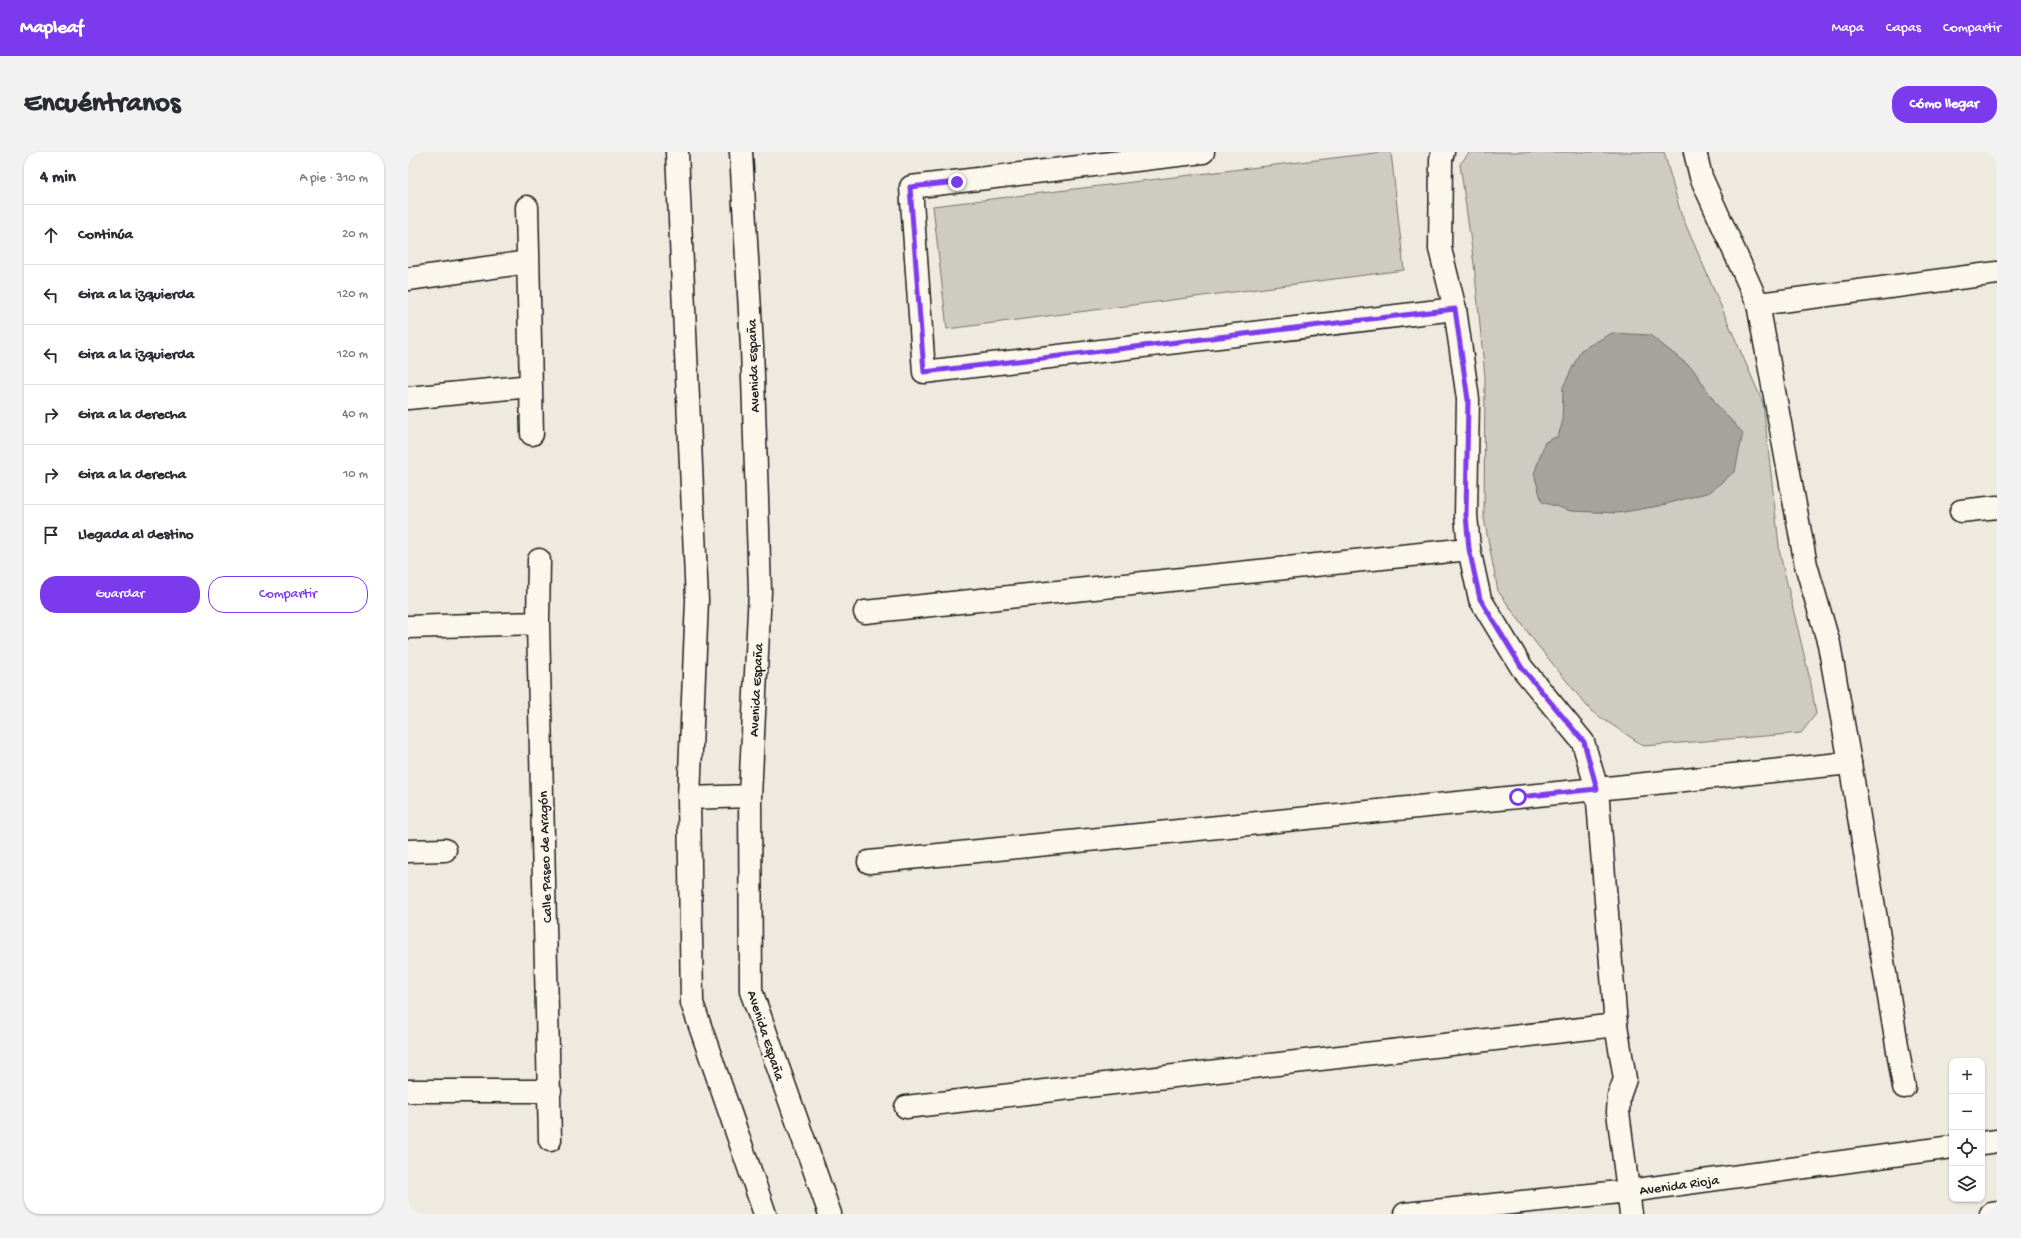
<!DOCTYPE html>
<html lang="es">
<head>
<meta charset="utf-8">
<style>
  body { margin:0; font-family:"Gochi Hand",sans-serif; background:#f2f2f3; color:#2b2b33 }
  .controls { position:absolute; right:12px; bottom:12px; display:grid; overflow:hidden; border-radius:8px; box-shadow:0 1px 3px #0004 }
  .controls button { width:36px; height:36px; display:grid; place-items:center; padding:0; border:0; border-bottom:1px solid #e1e1e2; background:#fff; color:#2b2b33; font:20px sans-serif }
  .stop { position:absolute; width:12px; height:12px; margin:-9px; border:3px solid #7c3aed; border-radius:50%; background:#fff }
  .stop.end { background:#7c3aed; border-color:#fff; box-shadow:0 1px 4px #0008 }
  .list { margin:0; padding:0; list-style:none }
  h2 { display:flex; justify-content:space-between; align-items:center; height:52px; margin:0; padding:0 16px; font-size:17px }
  h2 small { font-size:13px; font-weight:400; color:#7c7c81 }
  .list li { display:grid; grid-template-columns:26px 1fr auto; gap:12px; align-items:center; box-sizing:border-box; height:60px; padding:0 16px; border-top:1px solid #e1e1e2 }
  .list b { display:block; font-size:15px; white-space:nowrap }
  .list em { font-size:13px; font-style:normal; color:#7c7c81 }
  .actions { display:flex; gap:8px; padding:12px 16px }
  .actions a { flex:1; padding:9px 0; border:1px solid #7c3aed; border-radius:16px; text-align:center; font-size:14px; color:#7c3aed }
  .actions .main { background:#7c3aed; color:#fff }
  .icon { flex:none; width:22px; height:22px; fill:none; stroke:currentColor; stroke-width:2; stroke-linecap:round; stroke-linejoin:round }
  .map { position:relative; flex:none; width:1589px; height:1062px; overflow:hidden; border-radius:16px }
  header { display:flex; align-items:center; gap:24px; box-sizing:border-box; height:56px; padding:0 20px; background:#7c3aed; color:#fff }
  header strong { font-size:19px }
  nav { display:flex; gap:22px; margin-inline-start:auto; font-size:14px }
  .intro { display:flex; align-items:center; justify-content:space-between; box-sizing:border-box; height:96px; padding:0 24px }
  h1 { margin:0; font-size:28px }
  .button { padding:10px 18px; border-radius:16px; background:#7c3aed; color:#fff; font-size:14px; font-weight:700 }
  main { display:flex; gap:24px; padding:0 24px }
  aside { flex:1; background:#fff; border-radius:16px; box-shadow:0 1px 3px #0004 }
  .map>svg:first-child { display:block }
</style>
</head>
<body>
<header>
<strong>Mapleaf</strong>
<nav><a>Mapa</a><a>Capas</a><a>Compartir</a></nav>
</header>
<div class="intro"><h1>Encuéntranos</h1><a class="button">Cómo llegar</a></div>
<main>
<aside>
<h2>4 min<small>A pie · 310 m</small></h2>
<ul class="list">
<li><svg class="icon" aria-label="ahead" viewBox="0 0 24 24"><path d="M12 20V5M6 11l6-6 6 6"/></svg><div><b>Continúa</b></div><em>20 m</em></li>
<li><svg class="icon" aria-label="left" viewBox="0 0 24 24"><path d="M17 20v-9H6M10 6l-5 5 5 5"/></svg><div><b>Gira a la izquierda</b></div><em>120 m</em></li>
<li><svg class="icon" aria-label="left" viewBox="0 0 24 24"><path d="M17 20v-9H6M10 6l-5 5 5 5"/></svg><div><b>Gira a la izquierda</b></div><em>120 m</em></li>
<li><svg class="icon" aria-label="right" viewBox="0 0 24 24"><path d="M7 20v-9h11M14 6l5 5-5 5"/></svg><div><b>Gira a la derecha</b></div><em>40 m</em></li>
<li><svg class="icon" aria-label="right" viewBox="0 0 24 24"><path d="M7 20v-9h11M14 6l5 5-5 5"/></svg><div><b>Gira a la derecha</b></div><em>10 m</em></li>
<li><svg class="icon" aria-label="arrive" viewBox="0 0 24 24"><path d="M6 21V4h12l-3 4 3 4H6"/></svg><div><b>Llegada al destino</b></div></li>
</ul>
<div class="actions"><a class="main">Guardar</a><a>Compartir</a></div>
</aside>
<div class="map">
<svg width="1589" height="1062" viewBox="0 0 1589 1062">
  <rect width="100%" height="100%" fill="#eeeadf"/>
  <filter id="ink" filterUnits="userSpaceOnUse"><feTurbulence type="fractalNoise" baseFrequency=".025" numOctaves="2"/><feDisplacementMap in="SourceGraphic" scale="8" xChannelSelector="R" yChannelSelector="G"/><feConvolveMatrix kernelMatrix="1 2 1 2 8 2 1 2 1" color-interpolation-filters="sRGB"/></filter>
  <g filter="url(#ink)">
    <path fill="#ceccc2" stroke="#75746f" d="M975 0H983L996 118 539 177 525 54Z
      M1062 0H1256L1273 62 1355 251 1372 402 1403 532 1408 562 1393 581 1236 594 1183 559 1127 490 1090 439 1076 366 1077 225 1066 112 1052 12Z"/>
    <path fill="#a6a39d" stroke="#6f6d69" d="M1204 181 1242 183 1285 217 1309 253 1335 281 1327 319 1302 340 1251 354 1210 361 1163 359 1134 350 1126 322 1137 290 1150 284 1154 272 1155 235 1173 198Z"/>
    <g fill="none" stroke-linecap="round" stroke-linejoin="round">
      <defs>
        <path id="street" d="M795 0 503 35 516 220 1047 157
          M119 55 124 282
          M0 127 120 110
          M1350 152 1589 121
          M0 246 123 234
          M1553 359 1589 355
          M131 408 130 471 142 988
          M457 460 1061 397
          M0 475 130 471
          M1442 611 1496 935
          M0 699 37 698
          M461 710 1189 637
          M0 939H142
          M498 955 1208 873"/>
        <path id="secondary" d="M269 0 289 448 281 646 284 851 357 1062
          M333 0 344 195 352 439 342 644 343 839 422 1062
          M1035 0 1033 7 1032 97 1047 157 1060 247 1058 363 1061 397 1072 447 1114 516 1175 590 1189 637 1208 873 1217 927 1211 944 1210 960 1223 1062
          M1189 637 1442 611 1421 492 1398 413 1350 152 1293 25 1287 0
          M281 646 342 644
          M1574 991 1589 989
          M997 1062 1221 1039 1544 995
          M1583 1062 1589 1061"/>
      </defs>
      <use href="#street" stroke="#1c1c1c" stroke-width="25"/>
      <use href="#secondary" stroke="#1c1c1c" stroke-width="25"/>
      <use href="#street" stroke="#fbf7ec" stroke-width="22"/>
      <use href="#secondary" stroke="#fbf7ec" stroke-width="22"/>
    </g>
  </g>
  <g fill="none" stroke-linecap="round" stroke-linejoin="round" filter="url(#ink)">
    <path stroke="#7c3aed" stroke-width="5" d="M549 30 502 35 516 220 1047 157 1060 248 1058 363 1061 397 1072 447 1114 516 1176 590 1189 637 1110 645"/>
  </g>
  <g text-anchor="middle" stroke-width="4" stroke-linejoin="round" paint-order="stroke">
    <g font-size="14" fill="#1c1c1c" stroke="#fbf7ec">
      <text transform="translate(344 214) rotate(-92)" y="5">Avenida España</text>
      <text transform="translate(347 538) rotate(-87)" y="5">Avenida España</text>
      <text transform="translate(136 705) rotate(-92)" y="5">Calle Paseo de Aragón</text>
      <text transform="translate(359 883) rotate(72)" y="5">Avenida España</text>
      <text transform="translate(1271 1032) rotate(-8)" y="5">Avenida Rioja</text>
    </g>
  </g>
</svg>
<div class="controls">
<button>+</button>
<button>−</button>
<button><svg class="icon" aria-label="locate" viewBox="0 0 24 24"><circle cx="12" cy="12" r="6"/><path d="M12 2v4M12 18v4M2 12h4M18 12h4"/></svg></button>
<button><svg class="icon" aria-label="layers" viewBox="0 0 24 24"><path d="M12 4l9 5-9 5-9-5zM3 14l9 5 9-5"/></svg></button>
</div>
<div class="stop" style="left:1110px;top:645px"></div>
<div class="stop end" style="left:549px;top:30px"></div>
</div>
</main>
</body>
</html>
